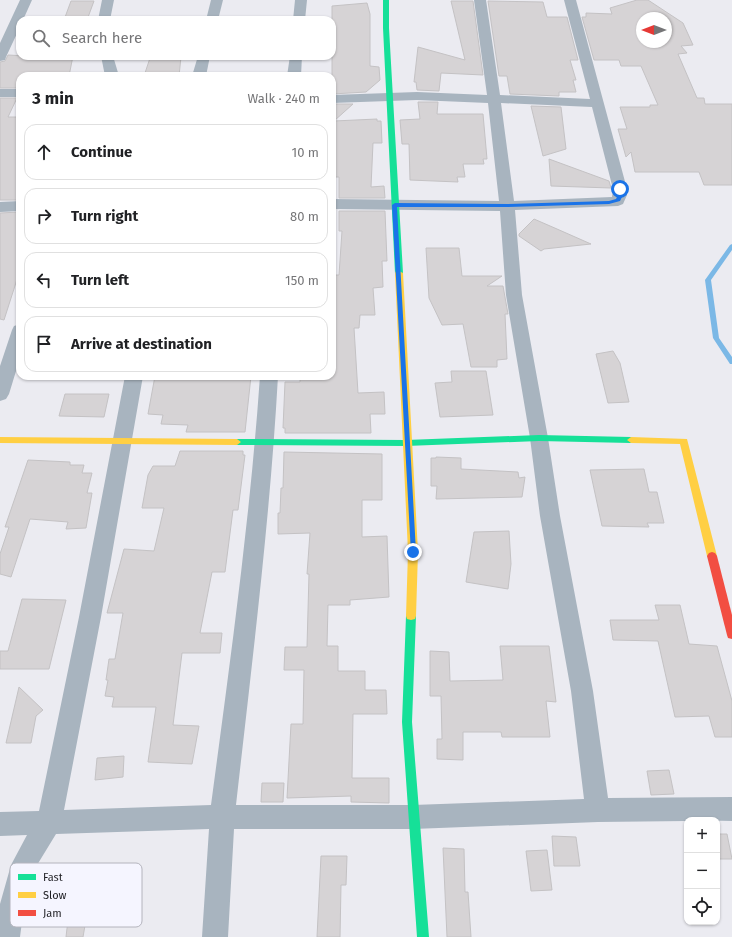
<!DOCTYPE html>
<html lang="en">
<head>
<meta charset="utf-8">
<style>
  body { margin:0; font-family:"Fira Sans",sans-serif; background:#f2f2f2; color:#202124 }
  .controls { position:absolute; right:12px; bottom:12px; display:grid; overflow:hidden; border-radius:8px; box-shadow:0 1px 3px #0004 }
  .controls button { width:36px; height:36px; display:grid; place-items:center; padding:0; border:0; border-bottom:1px solid #e0e0e0; background:#fff; color:#202124; font:20px sans-serif }
  .compass { position:absolute; left:636px; top:12px; width:36px; height:36px; border-radius:50%; background:#fff; box-shadow:0 1px 3px #0004; rotate:270deg }
  .stop { position:absolute; width:12px; height:12px; margin:-9px; border:3px solid #1a73e8; border-radius:50%; background:#fff }
  .stop.end { background:#1a73e8; border-color:#fff; box-shadow:0 1px 4px #0008 }
  .list { margin:0; padding:0; list-style:none }
  h2 { display:flex; justify-content:space-between; align-items:center; height:52px; margin:0; padding:0 16px; font-size:17px }
  h2 small { font-size:13px; font-weight:400; color:#757577 }
  .list li { display:grid; grid-template-columns:26px 1fr auto; gap:12px; align-items:center; box-sizing:border-box; height:56px; margin:0 8px 8px; padding:0 8px; border:1px solid #e0e0e0; border-radius:12px }
  .list b { display:block; font-size:15px; white-space:nowrap }
  .list em { font-size:13px; font-style:normal; color:#757577 }
  .icon { flex:none; width:22px; height:22px; fill:none; stroke:currentColor; stroke-width:2; stroke-linecap:round; stroke-linejoin:round }
  .map { position:relative; flex:none; width:732px; height:937px; overflow:hidden }
  .search { position:absolute; background:#fff; box-shadow:0 1px 3px #0004; left:16px; top:16px; width:320px; height:44px; display:flex; align-items:center; gap:10px; box-sizing:border-box; padding:0 14px; border-radius:12px; color:#757577; font-size:15px }
  .panel { position:absolute; background:#fff; box-shadow:0 1px 3px #0004; left:16px; top:72px; width:320px; height:308px; border-radius:12px }
  .map>svg:first-child { display:block }
</style>
</head>
<body>
<div class="map">
<svg width="732" height="937" viewBox="0 0 732 937">
  <rect width="100%" height="100%" fill="#ebebf1"/>
  <g fill="none" stroke-linecap="round" stroke-linejoin="round">
    <path fill="#7bb8e6" fill-rule="evenodd" d="M732 244V250L711 280 719 338 732 357V364H730L713 338 705 280 730 245Z"/>
  </g>
  <path fill="#d6d3d5" stroke="#c4c2c4" fill-rule="evenodd" d="M637 0H648L683 23 693 45 681 46 687 53 678 54 697 98H704L705 104H732V185H704L699 172H635L631 152 626 157 618 129H627L620 107H650V105H658L641 66H621L619 60H594L582 17H586V13L612 14 610 8ZM642 18H666V42H642Z
    M71 1H94L87 20H64Z
    M451 1H473L483 75 441 73 439 91 417 90 416 82H414L418 47 465 60Z
    M488 1 543 2 547 17H567L578 60H570L576 80H573L576 92H559V96L510 94 507 76H499Z
    M367 3 370 14V66L379 67 380 80 366 92 332 94V6Z
    M8 55 26 56 25 57 73 56 69 76H20V88H0V62L5 61Z
    M181 57 179 76H144L150 58Z
    M0 98H17L8 117H20V200H0Z
    M418 102H438L437 114H483L487 159H483L484 164H463L465 177H457L458 182 410 180 409 144H402L400 120 420 119Z
    M332 104H353L334 121 377 119V121H381L382 143H373L371 187 384 186 385 198H339V177H332Z
    M531 106 561 107 566 149 543 156Z
    M549 159 609 181 611 188 551 186Z
    M339 211H385L387 261H382L383 287 373 288 375 315H360L359 328H354L358 393 384 392 385 414H370L371 433H285V428H283L285 382H300V376H332V275H339L342 231H339Z
    M20 212V270L4 320 0 319V213Z
    M534 219 557 229 591 244 544 249 541 251 519 236V234Z
    M426 248H459L462 276H502L487 286H503L508 314H505L507 359 497 360V367H471L463 324 442 325 429 298Z
    M613 351 620 363 629 402 608 403 596 354Z
    M451 371H486L493 415 440 417 435 383 452 382Z
    M155 376H251L245 432H186L188 425 161 424 163 415 148 414Z
    M65 394H109L104 417 59 416Z
    M180 451H243V455H245L238 510H233L225 572H212L200 633H222L220 653H182L173 725 199 726 192 764 148 762 156 707H112L114 697 105 696 108 680H106L109 659H115L123 613H107L124 549 154 551 164 508H142L148 475 153 466H175Z
    M284 452 382 454V500H362V537L387 536 389 597 350 600V605H328L327 646H338V671H365V690H386L387 714H353L352 778H389V803L351 802V796L287 798 291 724H303L304 670H284L285 647H307L309 574H307L310 533 278 534V513H280L281 488H283Z
    M436 457 461 458V469L518 472 519 478 525 477 522 497 436 499 437 486H431V458H436Z
    M28 460 70 462V465H84L82 473H92L87 493H92L86 528 66 529 68 522 30 519 11 577 0 574V554L9 527H5Z
    M644 469 649 492H657L664 523H647L649 527 602 526 590 470Z
    M509 531 511 564 508 589 466 582 474 532Z
    M22 599 66 600 49 669H0V651H8Z
    M655 605H680L689 644 717 646 732 701V737H715L709 716 675 717 658 641 613 640 610 620H659Z
    M500 646H549L556 702 546 701 550 737H502L501 732H463V760L437 759V739H442L441 696H430V651L449 652 450 681 503 680Z
    M19 687 43 710 36 716 31 743H6Z
    M124 756 123 777 95 780 97 758Z
    M669 770 674 794 651 795 647 771Z
    M262 783H284L283 802H261Z
    M717 834H727L732 859H717Z
    M552 836 576 837 580 866H554Z
    M443 848 464 849 465 892H468L471 937H447Z
    M547 850 552 890 531 891 526 851Z
    M321 856H347L346 885H341L340 937H317Z
    M58 871H82L80 885H92L83 937H66L70 903H53Z"/>
  <g fill="none" stroke-linecap="round" stroke-linejoin="round">
    <path fill="#a8b4bf" fill-rule="evenodd" d="M20 0H32L23 20H20V27L6 57 5 60 0 61V43Z
      M102 0H114L110 20H98Z
      M211 0H223L218 20H206Z
      M295 0H307L305 20H293Z
      M474 0H486L500 95 590 99 564 0H576L627 189V195L623 204 618 206 515 210 522 295 548 438 560 516 593 691 608 798 732 797V821L687 820V821L598 822 413 829H234L228 937H202L209 829 56 834 34 870 23 914 20 937H0V904L11 865 27 835 0 836V812L39 811 79 617 125 376H143L101 617 64 810 211 805C230 662 250 520 260 376H278C270 520 252 662 236 805H413L584 799 571 691 540 516 530 438 506 295 500 211 332 209V199L499 201 488 103 417 100 332 103V95L417 92 487 95ZM501 103 592 107 613 189 612 197 514 201Z
      M101 56H113L119 76H105Z
      M198 56H210L206 76H192Z
      M290 56H302L301 76H287Z
      M0 89H20V97H0Z
      M20 201V211L0 212V202Z
      M20 324V358L9 394 6 399 0 401V366L12 330 14 326Z"/>
    <path fill="#16e098" fill-rule="evenodd" d="M383 0H389V28L403 273 399 275 395 273 383 28Z
      M539 435 631 437 635 440 631 443 539 441 406 446 237 445 233 442 237 439 406 440Z
      M411 612 415 613 416 616 412 722 429 937H417L402 722 406 616 407 613Z"/>
    <path fill="#ffcf43" fill-rule="evenodd" d="M396 271H399L403 273 418 552 416 616 415 619 411 620 407 619 406 616 408 552 395 273Z
      M0 437 237 439 241 442 237 445 0 443Z
      M631 437 687 439 717 556 715 559 712 560 709 559 707 556 680 444 631 443 627 440Z"/>
    <path fill="#f24e42" fill-rule="evenodd" d="M712 552 715 553 717 556 732 615V639L728 638 727 635 707 556 709 553Z"/>
  </g>
  <path fill="#1a73e8" d="M620 187 622 189 623 195 620 201 609 204 507 207H397L416 552 413 555 411 554 392 205 395 203 507 204 609 201 616 199 618 195 617 189Z"/>
  <rect x="10" y="863" width="132" height="64" rx="6" fill="#f5f5ff" stroke="#b4b4bd" stroke-width="1"/>
  <rect x="18" y="874" width="18" height="6" fill="#16e098"/>
  <rect x="18" y="892" width="18" height="6" fill="#ffcf43"/>
  <rect x="18" y="910" width="18" height="6" fill="#f24e42"/>
  <g font-size="11" fill="#1e1e23">
    <text x="43" y="881">Fast</text>
    <text x="43" y="899">Slow</text>
    <text x="43" y="917">Jam</text>
  </g>
</svg>
<div class="controls">
<button>+</button>
<button>−</button>
<button><svg class="icon" aria-label="locate" viewBox="0 0 24 24"><circle cx="12" cy="12" r="6"/><path d="M12 2v4M12 18v4M2 12h4M18 12h4"/></svg></button>
</div>
<svg class="compass" viewBox="-18 -18 36 36"><path d="M0-13l5 13h-10z" fill="#e53935"/><path d="M0 13l5-13h-10z" fill="#757577"/></svg>
<div class="stop" style="left:620px;top:189px"></div>
<div class="stop end" style="left:413px;top:552px"></div>
<div class="search"><svg class="icon" aria-label="search" viewBox="0 0 24 24"><circle cx="10" cy="10" r="6"/><path d="M15 15l6 6"/></svg>Search here</div>
<section class="panel">
<h2>3 min<small>Walk · 240 m</small></h2>
<ul class="list">
<li><svg class="icon" aria-label="ahead" viewBox="0 0 24 24"><path d="M12 20V5M6 11l6-6 6 6"/></svg><div><b>Continue</b></div><em>10 m</em></li>
<li><svg class="icon" aria-label="right" viewBox="0 0 24 24"><path d="M7 20v-9h11M14 6l5 5-5 5"/></svg><div><b>Turn right</b></div><em>80 m</em></li>
<li><svg class="icon" aria-label="left" viewBox="0 0 24 24"><path d="M17 20v-9H6M10 6l-5 5 5 5"/></svg><div><b>Turn left</b></div><em>150 m</em></li>
<li><svg class="icon" aria-label="arrive" viewBox="0 0 24 24"><path d="M6 21V4h12l-3 4 3 4H6"/></svg><div><b>Arrive at destination</b></div></li>
</ul>
</section>
</div>
</body>
</html>
